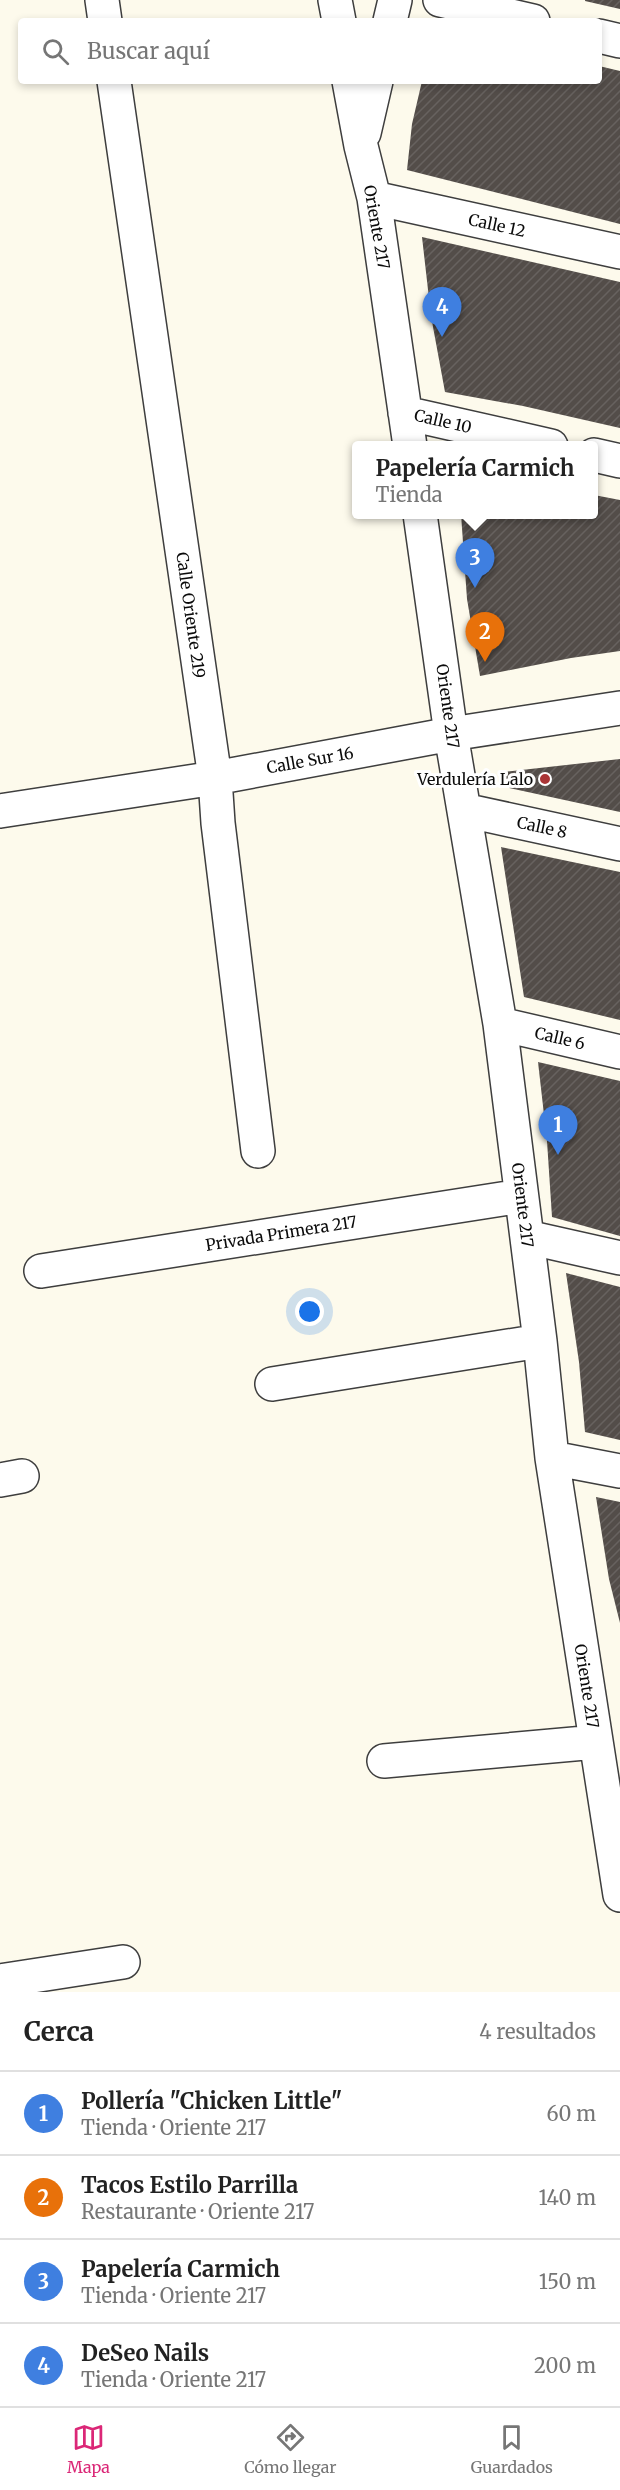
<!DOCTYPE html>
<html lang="es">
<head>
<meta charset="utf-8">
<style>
  body { margin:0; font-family:Merriweather,serif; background:#f2f2f2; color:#222 }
  .you { position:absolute; left:310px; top:1312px; width:21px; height:21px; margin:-15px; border:4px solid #fff; border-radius:50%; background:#1a73e8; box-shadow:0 0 0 9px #1a73e833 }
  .badge { display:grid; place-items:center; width:39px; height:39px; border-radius:50%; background:#db2777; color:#fff; font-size:20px; font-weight:700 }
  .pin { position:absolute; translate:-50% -50px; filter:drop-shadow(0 2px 3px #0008) }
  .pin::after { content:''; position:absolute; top:32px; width:21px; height:18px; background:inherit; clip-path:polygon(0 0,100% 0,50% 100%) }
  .popup { position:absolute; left:352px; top:441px; width:246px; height:78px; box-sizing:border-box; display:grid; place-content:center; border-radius:6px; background:#fff; filter:drop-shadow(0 2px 4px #0005); font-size:20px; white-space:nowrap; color:#767676 }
  .popup b { font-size:22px; color:#222 }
  .popup::after { content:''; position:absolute; left:50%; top:100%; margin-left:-12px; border:12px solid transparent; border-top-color:#fff }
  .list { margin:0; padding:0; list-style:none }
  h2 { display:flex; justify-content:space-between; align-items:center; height:78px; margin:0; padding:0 24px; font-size:26px }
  h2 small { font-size:20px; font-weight:400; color:#767676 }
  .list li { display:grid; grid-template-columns:39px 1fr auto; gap:18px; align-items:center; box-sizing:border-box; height:84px; padding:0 24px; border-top:2px solid #e0e0e0 }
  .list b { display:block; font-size:22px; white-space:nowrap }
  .list p { margin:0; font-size:20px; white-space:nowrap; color:#767676 }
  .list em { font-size:20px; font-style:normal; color:#767676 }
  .icon { flex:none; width:33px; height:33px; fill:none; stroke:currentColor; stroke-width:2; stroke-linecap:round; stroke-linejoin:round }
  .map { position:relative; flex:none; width:620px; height:1992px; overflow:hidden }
  .search { position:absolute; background:#fff; box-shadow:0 3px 9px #0003; left:18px; right:18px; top:18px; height:66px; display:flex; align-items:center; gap:15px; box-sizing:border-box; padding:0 21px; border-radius:6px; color:#767676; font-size:22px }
  .sheet { height:414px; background:#fff }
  nav { display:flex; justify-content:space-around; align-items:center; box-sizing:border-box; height:84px; border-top:2px solid #e0e0e0; background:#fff; font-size:16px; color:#767676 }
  nav a { display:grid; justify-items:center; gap:3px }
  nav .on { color:#db2777 }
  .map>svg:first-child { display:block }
</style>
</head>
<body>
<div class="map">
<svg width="620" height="1992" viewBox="0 0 620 1992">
  <defs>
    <pattern id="building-hatch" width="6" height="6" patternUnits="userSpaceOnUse" patternTransform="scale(1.5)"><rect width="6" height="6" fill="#534d49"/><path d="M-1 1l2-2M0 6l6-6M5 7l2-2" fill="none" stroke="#67625f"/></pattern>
  </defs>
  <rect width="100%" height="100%" fill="#fdfaec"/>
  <path fill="url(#building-hatch)" d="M585 0H620V9L585 1Z
    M599 66 620 71V224L407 170 412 124 422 81H599Z
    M422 237 620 282V428L523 406 445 392 431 316Z
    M594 495 620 500V651L571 658 480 676 467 599 461 514H594Z
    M620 759V812L500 786 503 772Z
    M501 847 620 872V1020L524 997Z
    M538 1062 620 1081V1236L552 1217 547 1141Z
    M566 1273 620 1287V1440L585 1432 579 1362Z
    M596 1497 620 1502V1623L609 1579Z"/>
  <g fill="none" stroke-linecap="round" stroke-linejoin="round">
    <defs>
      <path id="minor" d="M102 0 105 21
        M335 0 339 21
        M440 0 533 21
        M390 21 395 0
        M599 36 620 41
        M114 81 215 778 218 823 258 1151
        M349 81 361 146 374 198 410 446
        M364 133 376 81
        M374 198 620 252
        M405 413 551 446
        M594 455 620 461
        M420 514 451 734 500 1024 540 1341 552 1458 620 1895
        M464 810 620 844
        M0 811 215 778 451 734 620 708
        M500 1024 620 1052
        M527 1237 620 1258
        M41 1271 521 1196
        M272 1384 540 1341
        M552 1458 620 1471
        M0 1480 22 1476
        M384 1761 596 1742
        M0 1981 123 1962"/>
    </defs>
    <use href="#minor" stroke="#3e3e3e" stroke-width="36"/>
    <use href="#minor" stroke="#fff" stroke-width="33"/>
  </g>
  <circle fill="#aa3536" stroke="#fff" stroke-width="2" cx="545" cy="779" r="6"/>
  <g text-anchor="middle" stroke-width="6" stroke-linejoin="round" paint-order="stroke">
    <g font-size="16" fill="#0b0b0b" stroke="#fff">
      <text transform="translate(497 225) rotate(12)" y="6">Calle 12</text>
      <text transform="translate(377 227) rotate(80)" y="6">Oriente 217</text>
      <text transform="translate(443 421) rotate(13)" y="6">Calle 10</text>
      <text transform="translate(191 615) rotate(82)" y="6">Calle Oriente 219</text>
      <text transform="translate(448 706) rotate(82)" y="6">Oriente 217</text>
      <text transform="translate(310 760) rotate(-10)" y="6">Calle Sur 16</text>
      <text transform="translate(542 827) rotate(12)" y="6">Calle 8</text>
      <text transform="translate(560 1038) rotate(13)" y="6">Calle 6</text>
      <text transform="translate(523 1205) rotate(83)" y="6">Oriente 217</text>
      <text transform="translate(281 1233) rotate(-9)" y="6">Privada Primera 217</text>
      <text transform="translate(587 1686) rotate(81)" y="6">Oriente 217</text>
    </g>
    <g font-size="16" fill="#0b0b0b" stroke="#fff" text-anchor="end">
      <text x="533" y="785">Verdulería Lalo</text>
    </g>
  </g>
</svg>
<div class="you"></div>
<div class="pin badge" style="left:558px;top:1155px;background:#3f7fe0">1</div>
<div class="pin badge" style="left:485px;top:662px;background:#e8710a">2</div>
<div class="pin badge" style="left:475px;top:588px;background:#3f7fe0">3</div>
<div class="popup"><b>Papelería Carmich</b>Tienda</div>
<div class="pin badge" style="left:442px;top:337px;background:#3f7fe0">4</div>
<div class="search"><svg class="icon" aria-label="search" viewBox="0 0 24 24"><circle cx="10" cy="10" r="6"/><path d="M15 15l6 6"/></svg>Buscar aquí</div>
</div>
<section class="sheet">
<h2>Cerca<small>4 resultados</small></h2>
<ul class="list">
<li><span class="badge" style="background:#3f7fe0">1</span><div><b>Pollería &quot;Chicken Little&quot;</b><p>Tienda · Oriente 217</p></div><em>60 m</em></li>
<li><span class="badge" style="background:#e8710a">2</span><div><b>Tacos Estilo Parrilla</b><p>Restaurante · Oriente 217</p></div><em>140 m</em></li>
<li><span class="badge" style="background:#3f7fe0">3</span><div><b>Papelería Carmich</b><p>Tienda · Oriente 217</p></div><em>150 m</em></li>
<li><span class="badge" style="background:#3f7fe0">4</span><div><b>DeSeo Nails</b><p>Tienda · Oriente 217</p></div><em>200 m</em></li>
</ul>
</section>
<nav>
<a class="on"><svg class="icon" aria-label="map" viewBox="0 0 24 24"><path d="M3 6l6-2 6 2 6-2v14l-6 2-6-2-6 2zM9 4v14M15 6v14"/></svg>Mapa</a>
<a><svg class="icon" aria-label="directions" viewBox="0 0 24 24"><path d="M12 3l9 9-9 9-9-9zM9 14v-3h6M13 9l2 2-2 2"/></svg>Cómo llegar</a>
<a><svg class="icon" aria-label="saved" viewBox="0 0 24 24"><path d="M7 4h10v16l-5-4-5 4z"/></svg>Guardados</a>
</nav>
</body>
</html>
